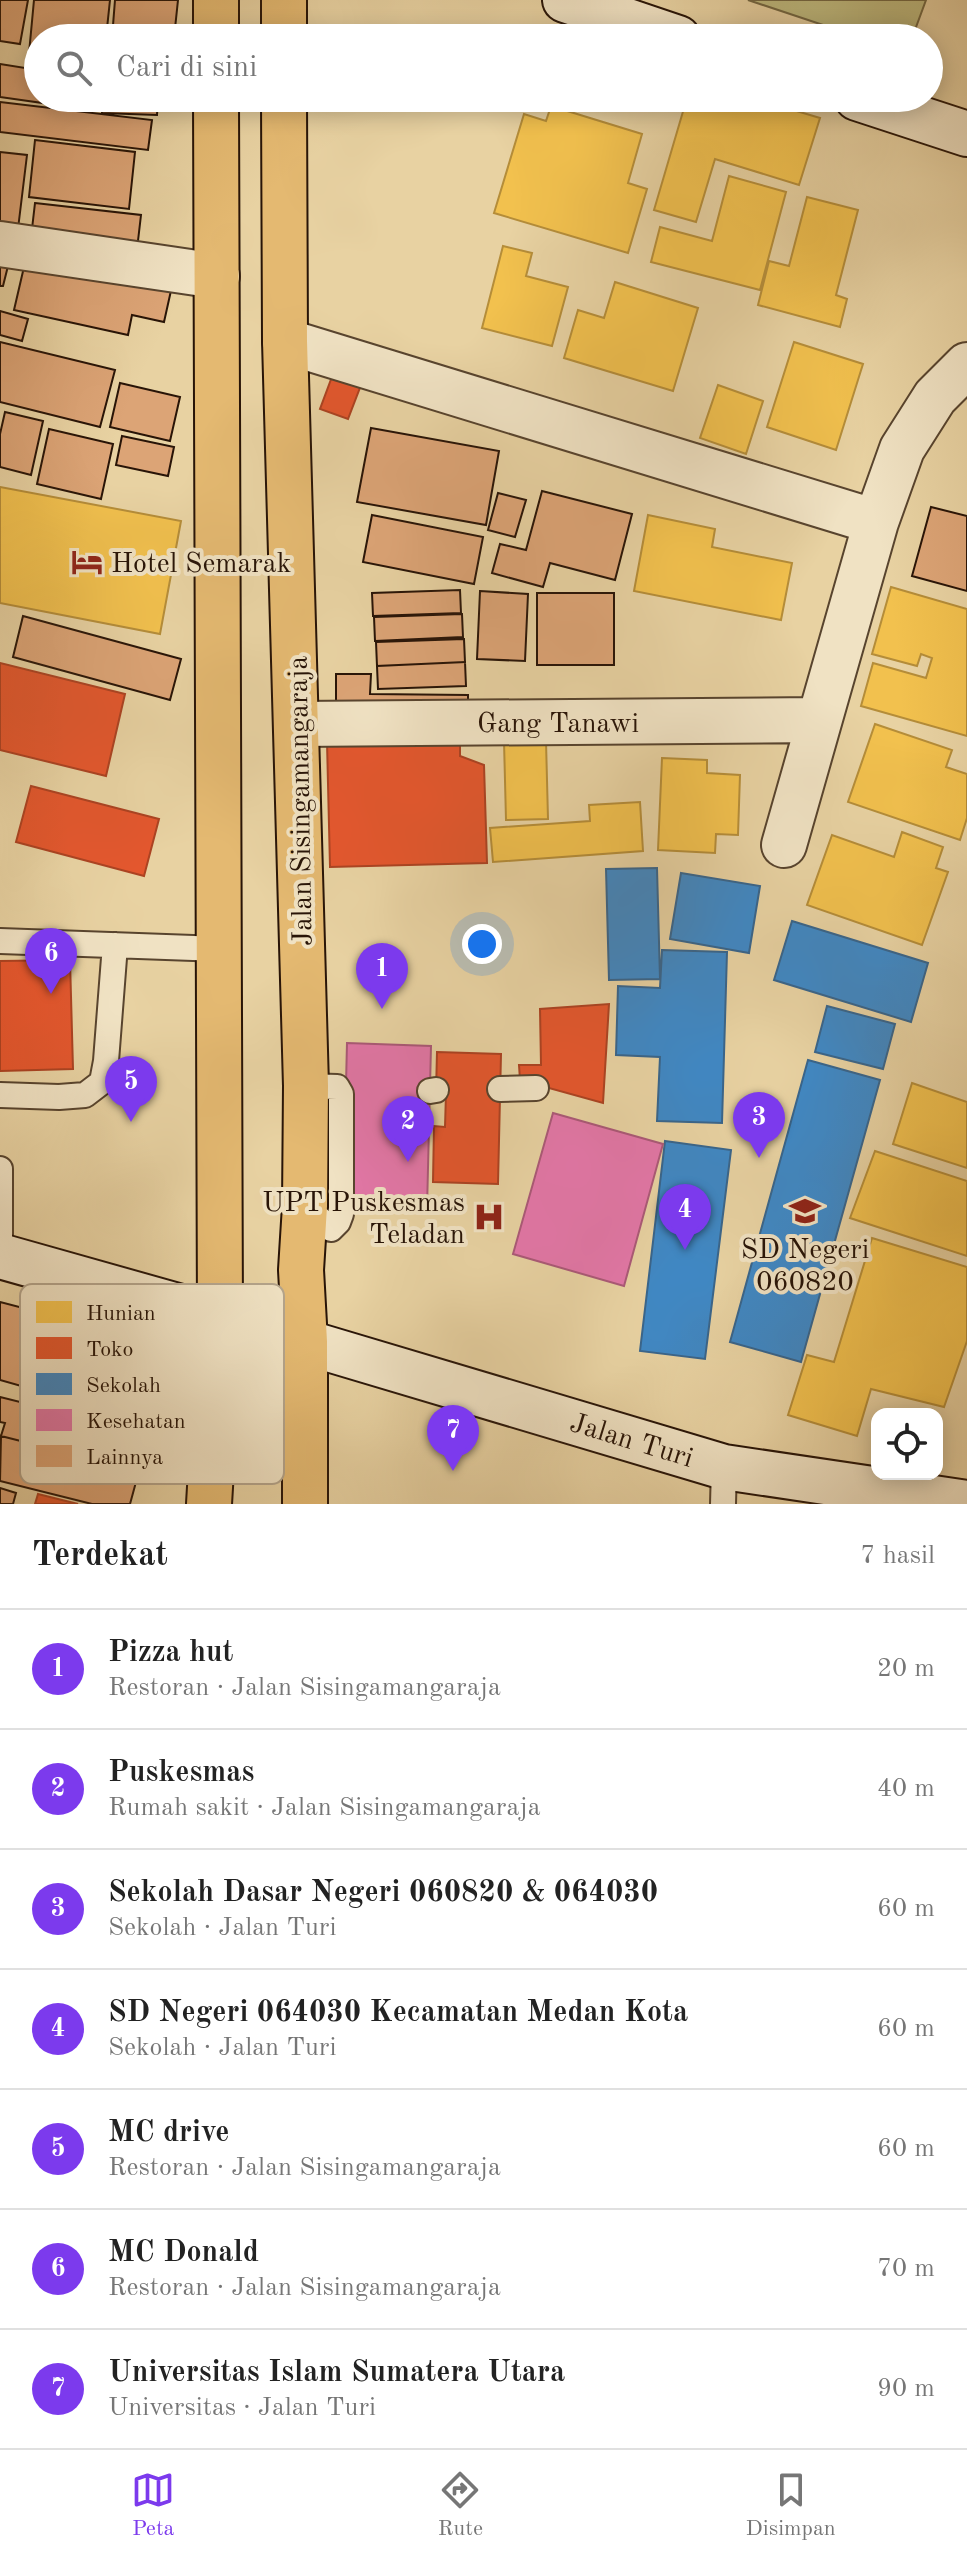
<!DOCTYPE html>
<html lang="id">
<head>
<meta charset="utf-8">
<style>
  body { margin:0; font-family:"Old Standard TT",serif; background:#f2f2f2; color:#222 }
  .controls { position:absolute; right:24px; bottom:24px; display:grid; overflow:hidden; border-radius:16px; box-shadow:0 4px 20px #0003 }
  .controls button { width:72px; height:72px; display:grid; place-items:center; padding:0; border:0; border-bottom:2px solid #e0e0e0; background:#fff; color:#222; font:40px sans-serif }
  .you { position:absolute; left:482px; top:944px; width:28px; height:28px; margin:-20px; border:6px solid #fff; border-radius:50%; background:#1a73e8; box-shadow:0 0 0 12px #1a73e833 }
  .badge { display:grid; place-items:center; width:52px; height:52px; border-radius:50%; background:#7c3aed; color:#fff; font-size:26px; font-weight:700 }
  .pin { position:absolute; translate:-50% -66px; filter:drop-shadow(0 2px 4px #0008) }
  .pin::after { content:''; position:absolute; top:42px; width:28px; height:24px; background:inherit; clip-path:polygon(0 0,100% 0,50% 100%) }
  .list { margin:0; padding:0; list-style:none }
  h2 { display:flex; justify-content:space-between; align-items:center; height:104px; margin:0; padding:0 32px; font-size:34px }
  h2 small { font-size:26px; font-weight:400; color:#767676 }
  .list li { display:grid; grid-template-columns:52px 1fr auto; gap:24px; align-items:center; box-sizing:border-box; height:120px; padding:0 32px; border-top:2px solid #e0e0e0 }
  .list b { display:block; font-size:30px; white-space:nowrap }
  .list p { margin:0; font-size:26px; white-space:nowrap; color:#767676 }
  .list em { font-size:26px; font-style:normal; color:#767676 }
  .icon { flex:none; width:44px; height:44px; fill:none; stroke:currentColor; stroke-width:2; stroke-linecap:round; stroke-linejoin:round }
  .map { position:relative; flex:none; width:967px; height:1504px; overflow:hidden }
  .search { position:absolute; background:#fff; box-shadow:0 4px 20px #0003; left:24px; right:24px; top:24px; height:88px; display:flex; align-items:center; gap:20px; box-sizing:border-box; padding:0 28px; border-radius:44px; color:#767676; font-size:30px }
  .sheet { height:944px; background:#fff }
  nav { display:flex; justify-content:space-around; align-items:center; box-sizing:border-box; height:112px; border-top:2px solid #e0e0e0; background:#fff; font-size:22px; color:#767676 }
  nav a { display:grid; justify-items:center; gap:4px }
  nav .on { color:#7c3aed }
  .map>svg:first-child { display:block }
</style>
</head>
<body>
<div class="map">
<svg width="967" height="1504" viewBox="0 0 967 1504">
  <rect width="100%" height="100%" fill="#e8d2a2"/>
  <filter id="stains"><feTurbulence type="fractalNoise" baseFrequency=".0025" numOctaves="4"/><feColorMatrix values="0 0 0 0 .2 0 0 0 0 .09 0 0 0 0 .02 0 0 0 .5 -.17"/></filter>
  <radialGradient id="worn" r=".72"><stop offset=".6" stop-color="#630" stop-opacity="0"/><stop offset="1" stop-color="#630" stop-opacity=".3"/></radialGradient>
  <path fill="#beba7f" stroke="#736743" stroke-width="2" d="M748 0H926L912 38H862Z"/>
  <path fill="#f2c14e" stroke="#b58d39" stroke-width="2" d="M687 98H753L820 118 799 185 715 159 696 222 654 210Z
    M551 106 642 134 628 183 647 189 628 253 494 213 524 114 546 121Z
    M729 176 786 192 760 290 651 262 660 227 712 241Z
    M807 197 858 210 836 295 847 299 840 327 758 305 769 261 789 266Z
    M503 246 532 253 526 276 568 287 552 346 482 328Z
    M615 282 698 308 673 391 564 358 578 310 604 318Z
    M794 342 863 364 836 450 767 427Z
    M718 385 763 401 746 454 700 438Z
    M0 487 181 521 160 634 0 603Z
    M648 515 715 529 712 547 792 563 781 620 634 591Z
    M891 587 967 609V736L861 706 873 663 926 678 932 658 921 654 917 666 872 654Z
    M875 724 952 750 946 767 967 774V818L960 840 848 802Z
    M504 741H546L548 819 506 820Z
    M662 758 707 760V773L740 775 738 835 716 834 715 853 658 850Z
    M640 802 643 851 493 862 490 828 590 821 589 805Z
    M902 832 943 847 936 868 948 872 922 945 807 905 832 835 894 857Z
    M912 1083 967 1102V1168L893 1144Z
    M875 1151 967 1181V1256L850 1218Z
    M872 1238 967 1267V1341L944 1407 871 1389 857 1436 788 1415 807 1355 834 1362Z"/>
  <path fill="#e4572e" stroke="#ac4322" stroke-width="2" d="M333 374 361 385 348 419 320 409Z
    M0 663 125 694 106 776 0 750Z
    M460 740V756L484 765 487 863 330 867 327 742Z
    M31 786 159 819 144 876 16 842Z
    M70 960 73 1069 0 1071V961Z
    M609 1004 603 1103 520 1080 519 1065H541L540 1009Z
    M437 1052 501 1054 498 1184 433 1182 434 1126 445 1127 446 1093 436 1092Z
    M38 1494 78 1504H35Z"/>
  <path fill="#3f88c5" stroke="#38658c" stroke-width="2" d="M657 868 660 979 609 980 606 869Z
    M681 873 760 886 749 953 670 939Z
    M792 921 928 963 911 1022 774 980Z
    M662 950 727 952 722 1123 657 1121 660 1057 616 1055 618 986 660 988Z
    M827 1006 895 1024 883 1069 815 1052Z
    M808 1060 880 1080 801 1362 730 1342Z
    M665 1141 731 1150 705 1359 640 1351Z"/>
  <path fill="#e377a8" stroke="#ab5978" stroke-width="2" d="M347 1043 431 1046 427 1209 343 1206Z
    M553 1113 663 1144 624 1286 513 1254Z"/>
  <path fill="#dca476" stroke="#281407" stroke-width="2" d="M0 0H28L20 44 0 41Z
    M34 0H110L106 38H38V65L28 64Z
    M115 0H178L174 38H112Z
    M0 64 38 70V98H94L92 110 0 97Z
    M103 98H158L157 115 102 113Z
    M0 102 152 120 148 150 0 132Z
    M35 140 135 152 129 209 29 197Z
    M0 152 27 155 17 237 0 235Z
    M35 203 141 215 136 258 30 246Z
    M0 251 11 254 3 286H0Z
    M27 254 172 286 164 322 132 315 128 335 14 310Z
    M0 311 28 319 22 341 0 335Z
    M0 342 115 370 100 427 0 402Z
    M120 383 180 397 170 441 110 427Z
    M5 412 43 421 31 475 0 467V434Z
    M371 428 499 451 486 525 357 502Z
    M49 429 113 444 101 499 37 484Z
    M122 436 174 447 168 476 116 465Z
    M542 491 632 514 615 580 550 563 543 587 492 573 500 544 526 550Z
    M498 493 526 500 515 537 488 530Z
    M931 507 967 516V591L912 576Z
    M372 515 483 537 474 584 363 562Z
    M460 590 461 613 373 616 372 593Z
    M480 591 528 594 525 661 477 659Z
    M537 593H614V665H537Z
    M462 614 463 637 375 641 374 617Z
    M23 616 181 659 170 700 13 657Z
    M464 639 465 662 377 666 376 642Z
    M465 662 466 686 378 689 377 666Z
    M336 674H371L370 694 468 695V714L336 713Z
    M0 1302 142 1339 134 1371 72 1355 60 1397 0 1380Z
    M0 1397 148 1434 139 1471 1 1436 5 1423 0 1422Z
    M1 1436 139 1471 130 1504H92L0 1481Z
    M0 1488 16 1493 13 1504H0Z"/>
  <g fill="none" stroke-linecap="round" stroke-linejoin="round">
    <defs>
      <path id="lane" d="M0 941 221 949
        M500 1089 536 1088
        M430 1091 436 1090
        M0 1095 59 1097 85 1095 102 1082 106 1061 115 945
        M0 1169V1256
        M305 1206 331 1229 338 1222 341 1214V1094L337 1087 306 1086
        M723 1504 724 1467"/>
      <path id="street" d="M0 244 217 276
        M285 341 876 522
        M297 724 818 720
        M784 845 876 522 902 449 935 397 967 365"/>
      <path id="secondary" d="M565 0 678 38
        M857 98 967 134
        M0 1256 305 1342 724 1467 967 1503"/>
      <path id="primary" d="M216 0V38
        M284 0V38
        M284 98 285 341 306 1086 305 1206 301 1270 305 1342V1504
        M209 1504 220 1319 216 98"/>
    </defs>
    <use href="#lane" stroke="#58442e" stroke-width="28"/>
    <use href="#street" stroke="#58442e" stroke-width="48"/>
    <use href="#secondary" stroke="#281407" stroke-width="48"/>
    <use href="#primary" stroke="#281407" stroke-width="48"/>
    <use href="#lane" stroke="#f0e2c3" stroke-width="24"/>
    <use href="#street" stroke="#f0e2c3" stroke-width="44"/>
    <use href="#secondary" stroke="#f0e2c3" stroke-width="44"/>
    <use href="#primary" stroke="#e4b971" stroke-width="44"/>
  </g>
  <defs>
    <symbol id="hotel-bare" viewBox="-9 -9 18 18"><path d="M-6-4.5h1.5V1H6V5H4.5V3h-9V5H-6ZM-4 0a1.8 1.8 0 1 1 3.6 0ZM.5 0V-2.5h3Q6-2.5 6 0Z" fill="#8f2418" stroke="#f0e2c3" stroke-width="2.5" paint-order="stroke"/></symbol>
    <symbol id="school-bare" viewBox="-9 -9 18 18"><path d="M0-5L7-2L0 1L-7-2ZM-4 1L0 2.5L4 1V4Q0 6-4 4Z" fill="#8f2418" stroke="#f0e2c3" stroke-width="2.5" paint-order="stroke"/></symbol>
    <symbol id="hospital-bare" viewBox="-9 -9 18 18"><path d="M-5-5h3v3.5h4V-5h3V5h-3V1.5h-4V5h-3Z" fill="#8f2418" stroke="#f0e2c3" stroke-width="2.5" paint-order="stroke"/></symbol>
  </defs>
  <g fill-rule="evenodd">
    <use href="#hotel-bare" x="65" y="540" width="44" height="44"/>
    <use href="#school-bare" x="783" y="1189" width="44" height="44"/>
    <use href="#hospital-bare" x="467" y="1195" width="44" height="44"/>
  </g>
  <g text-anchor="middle" stroke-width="8" stroke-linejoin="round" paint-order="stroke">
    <g font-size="28" fill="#281407" stroke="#f0e2c3" text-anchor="start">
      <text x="111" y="572">Hotel Semarak</text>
      <text x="465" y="1211" text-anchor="end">UPT Puskesmas<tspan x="465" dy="32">Teladan</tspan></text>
      <text x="805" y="1258" text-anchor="middle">SD Negeri<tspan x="805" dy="32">060820</tspan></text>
    </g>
    <g font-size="28" fill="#281407" stroke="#f0e2c3">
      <text x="558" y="732">Gang Tanawi</text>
      <text transform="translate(299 801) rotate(-91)" y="10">Jalan Sisingamangaraja</text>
      <text transform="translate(632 1439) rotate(17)" y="10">Jalan Turi</text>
    </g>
  </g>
  <rect x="20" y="1284" width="264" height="200" rx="12" fill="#f0e2c3" stroke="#b4a48b" stroke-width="2"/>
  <rect x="36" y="1301" width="36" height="22" fill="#f2c14e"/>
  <rect x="36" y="1337" width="36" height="22" fill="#e4572e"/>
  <rect x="36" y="1373" width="36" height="22" fill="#3f88c5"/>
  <rect x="36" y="1409" width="36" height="22" fill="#e377a8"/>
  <rect x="36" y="1445" width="36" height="22" fill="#dca476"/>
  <g font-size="22" fill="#281407">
    <text x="86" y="1320">Hunian</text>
    <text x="86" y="1356">Toko</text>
    <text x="86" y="1392">Sekolah</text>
    <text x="86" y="1428">Kesehatan</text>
    <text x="86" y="1464">Lainnya</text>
  </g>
  <rect width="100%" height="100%" filter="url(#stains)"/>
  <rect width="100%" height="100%" fill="url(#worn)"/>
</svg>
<div class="controls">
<button><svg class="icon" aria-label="locate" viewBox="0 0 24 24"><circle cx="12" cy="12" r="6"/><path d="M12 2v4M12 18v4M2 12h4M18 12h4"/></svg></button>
</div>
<div class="you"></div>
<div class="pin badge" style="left:382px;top:1009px">1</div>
<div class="pin badge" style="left:408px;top:1162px">2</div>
<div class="pin badge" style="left:759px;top:1158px">3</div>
<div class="pin badge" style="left:685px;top:1250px">4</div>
<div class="pin badge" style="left:131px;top:1122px">5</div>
<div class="pin badge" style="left:51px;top:994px">6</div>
<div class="pin badge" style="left:453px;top:1471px">7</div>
<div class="search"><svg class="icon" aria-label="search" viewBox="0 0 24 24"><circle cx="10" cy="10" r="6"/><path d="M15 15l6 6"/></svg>Cari di sini</div>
</div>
<section class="sheet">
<h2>Terdekat<small>7 hasil</small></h2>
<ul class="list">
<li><span class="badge">1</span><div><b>Pizza hut</b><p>Restoran · Jalan Sisingamangaraja</p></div><em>20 m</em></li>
<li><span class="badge">2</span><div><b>Puskesmas</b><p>Rumah sakit · Jalan Sisingamangaraja</p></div><em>40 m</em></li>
<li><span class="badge">3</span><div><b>Sekolah Dasar Negeri 060820 &amp; 064030</b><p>Sekolah · Jalan Turi</p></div><em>60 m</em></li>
<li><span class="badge">4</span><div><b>SD Negeri 064030 Kecamatan Medan Kota</b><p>Sekolah · Jalan Turi</p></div><em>60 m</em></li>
<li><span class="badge">5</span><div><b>MC drive</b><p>Restoran · Jalan Sisingamangaraja</p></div><em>60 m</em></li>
<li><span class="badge">6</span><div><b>MC Donald</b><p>Restoran · Jalan Sisingamangaraja</p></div><em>70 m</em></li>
<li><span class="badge">7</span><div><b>Universitas Islam Sumatera Utara</b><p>Universitas · Jalan Turi</p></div><em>90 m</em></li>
</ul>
</section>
<nav>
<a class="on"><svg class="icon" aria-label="map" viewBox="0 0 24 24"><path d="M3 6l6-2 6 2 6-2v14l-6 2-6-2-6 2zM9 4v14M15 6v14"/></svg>Peta</a>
<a><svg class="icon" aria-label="directions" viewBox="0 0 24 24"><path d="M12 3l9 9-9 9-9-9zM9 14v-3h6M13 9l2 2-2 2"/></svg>Rute</a>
<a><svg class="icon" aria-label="saved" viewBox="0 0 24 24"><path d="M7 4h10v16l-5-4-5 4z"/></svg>Disimpan</a>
</nav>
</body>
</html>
